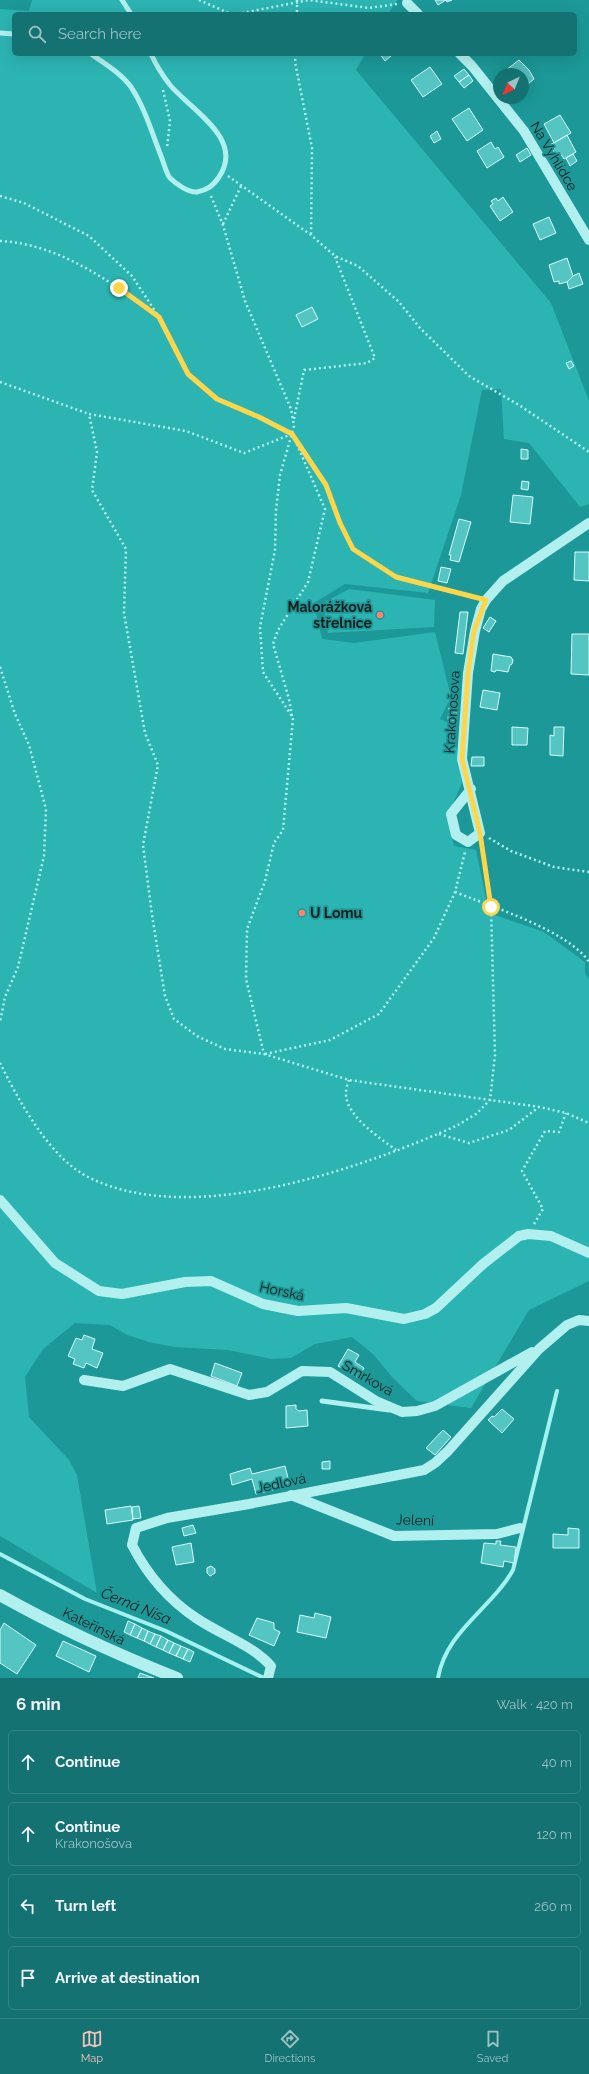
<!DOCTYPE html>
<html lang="en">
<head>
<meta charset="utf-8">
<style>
  body { margin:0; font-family:Raleway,sans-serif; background:#1e7777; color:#f1f3f6 }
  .compass { position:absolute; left:493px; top:68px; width:36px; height:36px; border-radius:50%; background:#157272; box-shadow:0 4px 16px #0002; rotate:223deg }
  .stop { position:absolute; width:12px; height:12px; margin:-9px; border:3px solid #ffd54a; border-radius:50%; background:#fff }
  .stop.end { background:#ffd54a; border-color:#fff; box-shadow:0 1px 4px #0008 }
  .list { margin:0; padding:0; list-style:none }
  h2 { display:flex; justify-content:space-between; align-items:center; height:52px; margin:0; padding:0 16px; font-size:17px }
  h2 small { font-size:13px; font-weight:400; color:#9dc2c4 }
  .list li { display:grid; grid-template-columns:26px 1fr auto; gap:12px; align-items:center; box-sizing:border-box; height:64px; margin:0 8px 8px; padding:0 8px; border:1px solid #348484; border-radius:6px }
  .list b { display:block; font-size:15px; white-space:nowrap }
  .list p { margin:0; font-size:13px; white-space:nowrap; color:#9dc2c4 }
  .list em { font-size:13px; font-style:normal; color:#9dc2c4 }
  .icon { flex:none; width:22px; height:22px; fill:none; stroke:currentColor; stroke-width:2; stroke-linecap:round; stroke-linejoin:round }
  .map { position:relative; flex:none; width:589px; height:1678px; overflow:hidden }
  .search { position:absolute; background:#157272; box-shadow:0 4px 16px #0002; left:12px; right:12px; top:12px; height:44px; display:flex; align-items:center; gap:10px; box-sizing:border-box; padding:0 14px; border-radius:6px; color:#9dc2c4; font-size:15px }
  .sheet { height:340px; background:#157272 }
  nav { display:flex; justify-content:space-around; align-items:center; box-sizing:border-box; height:56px; border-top:1px solid #348484; background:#157272; font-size:11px; color:#9dc2c4 }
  nav a { display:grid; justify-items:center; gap:2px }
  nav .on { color:#f7c1ba }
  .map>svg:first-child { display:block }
</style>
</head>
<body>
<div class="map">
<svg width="589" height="1678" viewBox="0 0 589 1678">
  <rect width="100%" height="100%" fill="#1c9898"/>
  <path fill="#2cb4b2" d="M32 0H397L388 14H14V54H365L356 70 551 303 589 401V504L580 507 529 443 504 439 501 389 482 390 461 495 428 593 345 584 314 603 322 639 354 643 435 632 451 697 440 719 453 725 462 783 447 817 454 846 476 850 489 913 544 932 585 962V973L589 979V1281L529 1310 471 1408 417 1401 392 1377 373 1354 352 1337 315 1344 291 1358 272 1359 228 1350 174 1347 149 1342 127 1335 110 1325 75 1323 43 1349 25 1377 29 1417 69 1460 77 1475 97 1593 0 1536V9L29 11Z
    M349 589 435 600 434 627 328 633 323 603Z"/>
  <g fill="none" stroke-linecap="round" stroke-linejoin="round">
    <path stroke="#a4f2ef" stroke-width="4" d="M0 1554 85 1599 166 1631 264 1678
      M438 1678C446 1631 491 1609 513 1570L557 1391"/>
  </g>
  <path fill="#55c5c3" stroke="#d7fbfa" d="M435 0H452L447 2 446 0 438 5Z
    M380 54H390L391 56 385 61Z
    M519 60 529 70 534 79 523 88V74H501Z
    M430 67 442 84 423 97 411 80Z
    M464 69 469 75 459 82 454 76Z
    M469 75 473 81 464 88 459 82Z
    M469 108 483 130 467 141 452 119Z
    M560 115 571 133 554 143 544 124Z
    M437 131 441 139 434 143 430 136Z
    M567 135 576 152 564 159 560 153 556 155 550 145Z
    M491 142 495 149 498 147 504 157 487 168 477 151Z
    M527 148 531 155 520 162 516 155Z
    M573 154 577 161 570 166 566 158Z
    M503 197 513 212 500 221 490 206 493 204 491 201 496 198 498 201Z
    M549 217 556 233 540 240 533 224Z
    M567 258 573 276 567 282 559 284V281L554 282 549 265Z
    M579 273 583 284 569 289 567 282 573 276Z
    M312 307 318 319 302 327 296 315Z
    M571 361 574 366 569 369 566 363Z
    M521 449 528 450V459H521Z
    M522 481 529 482 528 490 521 489Z
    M513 495 533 497 530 524 510 522Z
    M459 519 471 522 459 562 450 560 451 555H449Z
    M575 552H589V581L574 580Z
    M441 567 451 569 447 583 438 581Z
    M460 612H468L463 654 455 653Z
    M490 617 496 621 489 632 483 628Z
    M572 634H589V675L571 674Z
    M493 654 511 657 513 660 512 664 510 665 508 672 496 670 495 672 491 671Z
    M483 690 500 693 497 710 480 707Z
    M449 708 457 709 456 720H448Z
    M512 727 528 728 527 745H512Z
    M554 727H564L563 756 550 755V735L554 736Z
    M472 757H484V766H471Z
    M84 1335 95 1339 92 1349 103 1353 97 1368 86 1363 84 1368 73 1364 75 1359 68 1356 76 1338 82 1340Z
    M348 1349 359 1355 355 1362 364 1368 358 1378 338 1366Z
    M215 1363 242 1373 237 1386 211 1376Z
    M296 1405V1409L299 1411 307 1410 308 1426 286 1428V1406Z
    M502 1409 514 1419 502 1433 488 1420 492 1416 494 1417Z
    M443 1430 451 1437 435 1455 426 1448Z
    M330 1461V1469H322V1462Z
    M285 1466 290 1486 256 1494 252 1479 232 1485 230 1474 250 1468 252 1474Z
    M131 1506 133 1520 107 1524 105 1510Z
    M139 1506 141 1518 133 1519 132 1507Z
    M193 1525 196 1533 184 1536 182 1528Z
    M568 1528 579 1529V1548H553V1534L568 1535Z
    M496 1541H501L500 1545 516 1547 514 1563 504 1561 503 1567 481 1563 484 1543 496 1544Z
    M191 1543 194 1562 176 1565 172 1547Z
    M211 1566 215 1569V1573L210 1576 207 1573V1568Z
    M315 1613 331 1617 326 1638 297 1632 300 1615 314 1618Z
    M257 1618 274 1623V1629L280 1632 274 1646 249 1635Z
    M128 1621 135 1624 130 1635 124 1632Z
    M4 1623 36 1645 17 1674 0 1663V1630Z
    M135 1624 142 1628 137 1638 130 1635Z
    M142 1628 148 1631 144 1641 137 1638Z
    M148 1631 155 1634 150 1644 144 1641Z
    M155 1634 161 1636 156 1647 150 1644Z
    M161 1636 168 1640 163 1650 156 1647Z
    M168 1640 174 1643 169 1653 163 1650Z
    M63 1641 96 1656 89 1672 56 1656Z
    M174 1643 181 1646 176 1656 169 1653Z
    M181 1646 188 1649 183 1659 176 1656Z
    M188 1649 194 1652 190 1662 183 1659Z
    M140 1673 154 1678H138Z"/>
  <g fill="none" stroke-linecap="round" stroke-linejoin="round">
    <path stroke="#b1f0ef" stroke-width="2.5" stroke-dasharray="2 3" stroke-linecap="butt" d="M199 0 231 14
      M297 0V14
      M237 14 309 0 369 8 397 4
      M296 54 295 62 312 148 311 235
      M163 90 170 121 167 148
      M228 176 311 235 335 256 358 266 399 302 420 328 469 376 519 405 589 452
      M0 196 24 203 89 236 132 276 159 317 188 374 217 399 259 417 292 434 326 485 340 523 353 549 396 577 476 597
      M211 196 223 225 245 301 291 409 294 426 280 475 276 510 275 550 260 627 263 672 293 718 283 830 274 843 265 881 247 929 246 979 264 1054
      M223 224 241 186
      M0 241C60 244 110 282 157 315
      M0 382 89 414
      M294 419 304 370 367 363 375 358 335 257
      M292 434 244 453 186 431 89 414 97 452 92 490 126 549 124 613 145 733 158 765 143 845 152 915 165 996 174 1019 197 1036 225 1049 264 1054 349 1080 540 1107 566 1113 589 1123
      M0 667 15 714 29 745 46 809 44 856 18 967 5 997 0 1022
      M292 716 289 699 273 644 278 630 308 582 325 509 295 440
      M489 838 511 851 554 867 589 872
      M455 892C490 906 569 931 589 962
      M265 1054 330 1040 379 1014 434 938 455 892 465 852
      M0 1063C19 1101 50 1159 90 1178 193 1228 360 1169 458 1125L476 1114 490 1100 495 1055 491 907 482 845
      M349 1080C348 1083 346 1088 346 1092 344 1115 380 1138 396 1150
      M439 1134 469 1143 509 1130 539 1107
      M534 1224 543 1209 522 1171 545 1131 559 1132 566 1113"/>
    <path stroke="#b1f0ef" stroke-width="5" d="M122 0 131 14
      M0 33 14 34
      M91 54C104 63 122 74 131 87 145 108 152 133 161 156 164 163 166 173 170 178 176 184 189 193 197 192 207 190 213 186 219 177 245 139 191 110 170 85 163 76 156 65 151 54
      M322 1401 389 1410"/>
    <path stroke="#b1f0ef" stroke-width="10" d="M407 3 418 14
      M460 54 472 66 524 131 589 240
      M471 789 451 814 456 835 468 842 480 833 462 759 468 673 475 631 481 609 486 600 503 581 589 523
      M0 1200 55 1263 99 1291 122 1294 185 1282 211 1281 263 1304 298 1311 346 1308 404 1319 425 1314 436 1308 483 1264 519 1236 528 1234 551 1236 589 1253
      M84 1380 123 1386 170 1369 249 1395 267 1392 302 1371 330 1372 376 1401 402 1412 417 1411 435 1406 532 1352
      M291 1495 394 1536 497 1534 520 1528
      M268 1678 271 1666C251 1644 221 1635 196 1618 169 1600 147 1574 132 1545L136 1528 167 1518 249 1504 424 1470 435 1463 448 1451 539 1349 567 1325 579 1320 589 1321"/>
    <path stroke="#b1f0ef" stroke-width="12" d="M0 1595C57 1627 116 1654 177 1678"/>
  </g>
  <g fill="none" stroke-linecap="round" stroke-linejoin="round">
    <path stroke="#ffd54a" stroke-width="5" d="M119 288 159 317 188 374 217 399 259 417 292 434 326 485 340 523 353 549 396 577 486 600 474 631 468 673 462 759 480 833 491 907"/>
  </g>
  <g fill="#ff8470" stroke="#1c9898" stroke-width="1.5">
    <circle cx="380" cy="615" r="4"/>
    <circle cx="302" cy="913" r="4"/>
  </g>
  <g text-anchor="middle" stroke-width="3.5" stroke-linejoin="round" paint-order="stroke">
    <g font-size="14" fill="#1d1d1d" stroke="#1c9898">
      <text transform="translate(554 156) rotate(59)" y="5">Na Vyhlídce</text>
      <text transform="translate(452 712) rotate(-86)" y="5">Krakonošova</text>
      <text transform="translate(282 1291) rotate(12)" y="5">Horská</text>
      <text transform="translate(368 1378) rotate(30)" y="5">Smrková</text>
      <text transform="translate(281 1483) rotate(-12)" y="5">Jedlová</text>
      <text transform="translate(415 1520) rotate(2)" y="5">Jelení</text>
      <text transform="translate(94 1626) rotate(26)" y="5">Kateřinská</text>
    </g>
    <g font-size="14" font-weight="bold" fill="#1d1d1d" stroke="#1c9898" text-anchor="end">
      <text x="372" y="612">Malorážková<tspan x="372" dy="16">střelnice</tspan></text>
      <text x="310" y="918" text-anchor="start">U Lomu</text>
    </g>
    <g font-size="15" font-style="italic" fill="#1a1c1c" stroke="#1c9898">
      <text transform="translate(136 1606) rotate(22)" y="5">Černá Nisa</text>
    </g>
  </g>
</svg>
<svg class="compass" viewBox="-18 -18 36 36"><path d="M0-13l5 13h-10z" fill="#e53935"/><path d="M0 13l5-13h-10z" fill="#9dc2c4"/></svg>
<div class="stop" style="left:491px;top:907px"></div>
<div class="stop end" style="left:119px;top:288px"></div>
<div class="search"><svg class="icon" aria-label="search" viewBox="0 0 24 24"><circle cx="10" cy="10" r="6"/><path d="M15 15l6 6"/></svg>Search here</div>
</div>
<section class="sheet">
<h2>6 min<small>Walk · 420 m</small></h2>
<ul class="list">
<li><svg class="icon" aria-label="ahead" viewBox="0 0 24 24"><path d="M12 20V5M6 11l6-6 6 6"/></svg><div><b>Continue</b></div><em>40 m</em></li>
<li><svg class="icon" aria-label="ahead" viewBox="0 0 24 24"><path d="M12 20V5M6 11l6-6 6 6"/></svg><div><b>Continue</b><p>Krakonošova</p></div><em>120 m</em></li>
<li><svg class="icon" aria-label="left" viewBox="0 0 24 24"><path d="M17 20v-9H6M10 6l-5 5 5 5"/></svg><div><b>Turn left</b></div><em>260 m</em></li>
<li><svg class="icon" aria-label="arrive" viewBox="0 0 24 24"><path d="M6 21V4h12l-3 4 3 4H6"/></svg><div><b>Arrive at destination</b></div></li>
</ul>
</section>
<nav>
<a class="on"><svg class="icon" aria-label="map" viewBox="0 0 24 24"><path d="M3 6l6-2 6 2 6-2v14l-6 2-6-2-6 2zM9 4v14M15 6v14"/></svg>Map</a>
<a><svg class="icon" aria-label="directions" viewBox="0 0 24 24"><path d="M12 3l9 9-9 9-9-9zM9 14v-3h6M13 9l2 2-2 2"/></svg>Directions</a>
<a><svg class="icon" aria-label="saved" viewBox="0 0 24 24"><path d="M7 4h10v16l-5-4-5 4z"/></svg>Saved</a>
</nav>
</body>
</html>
